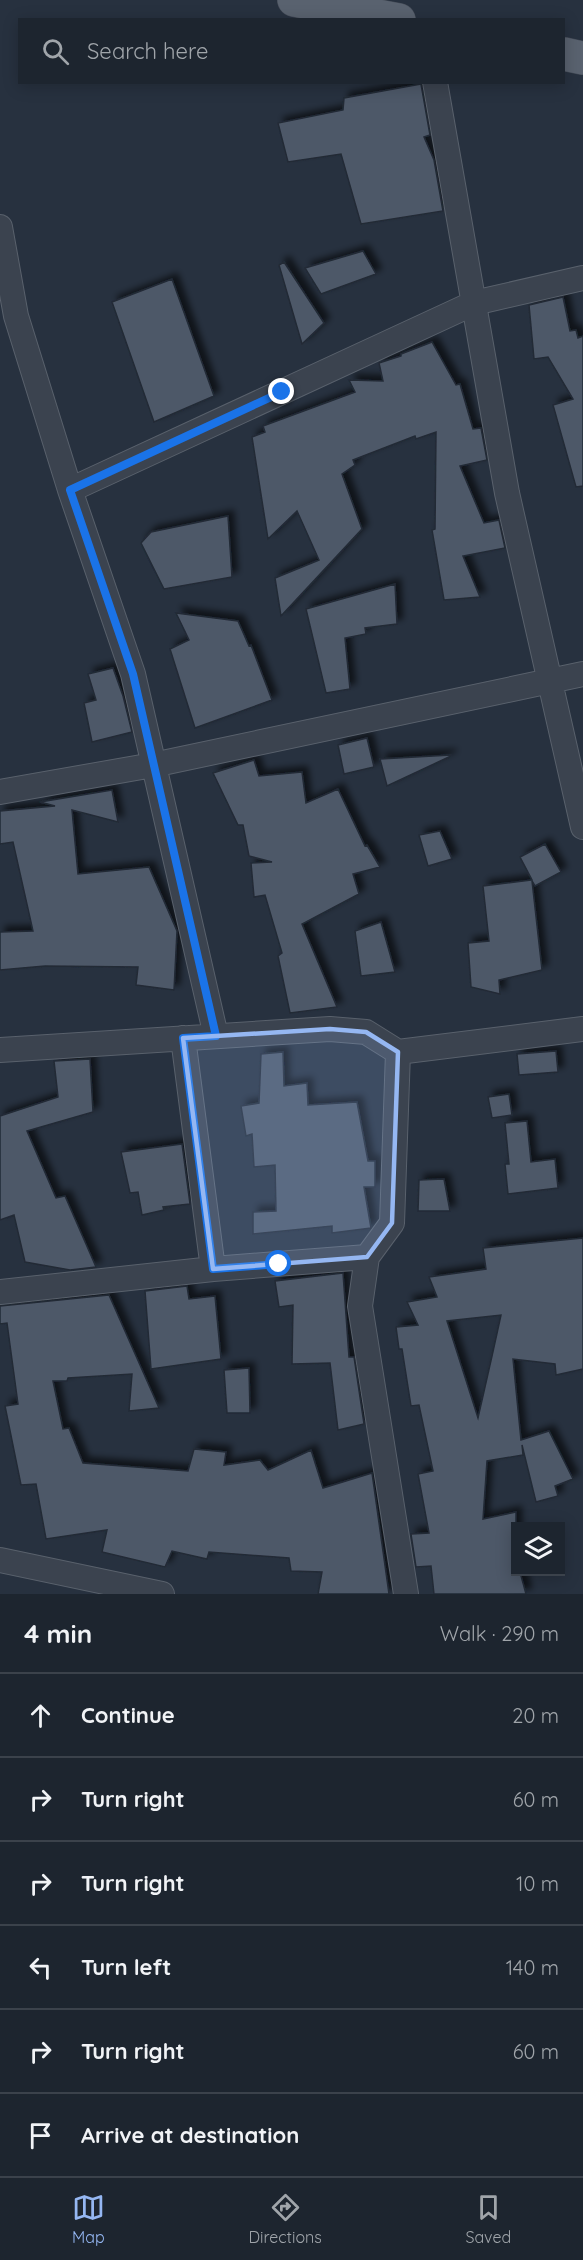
<!DOCTYPE html>
<html lang="en">
<head>
<meta charset="utf-8">
<style>
  body { margin:0; font-family:Quicksand,sans-serif; background:#2a313b; color:#f1f3f6 }
  .controls { position:absolute; right:18px; bottom:18px; display:grid; overflow:hidden; border-radius:0px; box-shadow:0 3px 15px #0003 }
  .controls button { width:54px; height:54px; display:grid; place-items:center; padding:0; border:0; border-bottom:2px solid #3b424b; background:#1d252f; color:#f1f3f6; font:30px sans-serif }
  .stop { position:absolute; width:18px; height:18px; margin:-14px; border:4px solid #1a73e8; border-radius:50%; background:#fff }
  .stop.end { background:#1a73e8; border-color:#fff; box-shadow:0 2px 6px #0008 }
  .list { margin:0; padding:0; list-style:none }
  h2 { display:flex; justify-content:space-between; align-items:center; height:78px; margin:0; padding:0 24px; font-size:26px }
  h2 small { font-size:20px; font-weight:400; color:#a0a5aa }
  .list li { display:grid; grid-template-columns:39px 1fr auto; gap:18px; align-items:center; box-sizing:border-box; height:84px; padding:0 24px; border-top:2px solid #3b424b }
  .list b { display:block; font-size:22px; white-space:nowrap }
  .list em { font-size:20px; font-style:normal; color:#a0a5aa }
  .icon { flex:none; width:33px; height:33px; fill:none; stroke:currentColor; stroke-width:2; stroke-linecap:round; stroke-linejoin:round }
  .map { position:relative; flex:none; width:583px; height:1594px; overflow:hidden }
  .search { position:absolute; background:#1d252f; box-shadow:0 3px 15px #0003; left:18px; right:18px; top:18px; height:66px; display:flex; align-items:center; gap:15px; box-sizing:border-box; padding:0 21px; border-radius:0px; color:#a0a5aa; font-size:22px }
  .sheet { height:582px; background:#1d252f }
  nav { display:flex; justify-content:space-around; align-items:center; box-sizing:border-box; height:84px; border-top:2px solid #3b424b; background:#1d252f; font-size:16px; color:#a0a5aa }
  nav a { display:grid; justify-items:center; gap:3px }
  nav .on { color:#95b7f2 }
  .map>svg:first-child { display:block }
</style>
</head>
<body>
<div class="map">
<svg width="583" height="1594" viewBox="0 0 583 1594">
  <defs>
    <filter id="shadow"><feDropShadow dx="5.5" dy="-5.5" stdDeviation="3" flood-color="#0009"/></filter>
  </defs>
  <rect width="100%" height="100%" fill="#27313f"/>
  <path fill="#4e5868" stroke="#222a36" stroke-width="1.5" fill-rule="evenodd" filter="url(#shadow)" d="M421 84 430 135 424 137 434 160 443 211 361 224 341 154 288 162 278 123 343 110 344 98Z
    M363 251 376 274 321 294 305 268Z
    M284 262 324 323 302 344 279 265Z
    M172 279 214 396 154 422 112 302Z
    M563 297 570 331 576 330 578 338 583 336V486L576 487 553 405 573 399 548 357 534 359 529 305Z
    M432 342 456 385 460 384 473 429 481 428 487 460 460 466 484 523 499 520 505 548 463 556 480 597 444 600 432 530 435 529 436 432 416 439 415 436 353 460 355 465 342 474 362 529 281 616 275 578 319 560 297 511 268 539 252 437 265 432 263 426 355 392 349 380 383 381 379 363 401 356V354Z
    M228 516 232 577 164 589 141 543 151 532Z
    M395 584 397 624 365 628 366 634 345 638 350 689 326 693 306 609Z
    M176 613 238 621 249 646 251 645 272 700 195 728 170 649 189 640Z
    M113 668 123 696 132 732 92 742 84 703 96 700 88 674Z
    M367 738 374 767 344 774 338 745Z
    M451 755V756L387 786 380 759Z
    M254 760 259 776 302 772 306 803 338 789 365 846 367 845 380 867 353 874 359 894 302 924 337 1007 290 1013 278 956 282 953 265 895 254 897 251 863 272 862 249 856 243 825H238L213 773Z
    M112 790 118 822 72 810 78 874 149 867 177 931 174 990 136 985 138 967 45 966 0 970V932L33 931 13 842 0 844V811L55 806 40 802Z
    M440 831 452 859 428 866 419 835Z
    M545 844 561 872 535 886 532 881 542 970 499 980 500 994 471 987 468 943 489 941 483 886 532 880 520 857Z
    M381 922 395 972 361 976 355 931Z
    M556 1051 558 1072 519 1075 517 1054Z
    M283 1052 284 1086 307 1083 308 1105 357 1102 368 1161H375V1187H364L371 1228 332 1233V1226L253 1234V1212L276 1211 275 1165 254 1167 252 1134 246 1136 241 1106 259 1103 261 1054Z
    M90 1059 93 1112 27 1131 56 1198 65 1196 96 1267 70 1270 25 1262 14 1215 0 1220V1116L58 1097 54 1061Z
    M509 1094 512 1115 492 1118 488 1097Z
    M527 1121 531 1162 555 1159 558 1188 508 1194 505 1164H509L505 1123Z
    M182 1144 190 1204 163 1207 164 1210 142 1215 138 1192 130 1193 121 1152Z
    M444 1179 450 1211H418L419 1180Z
    M583 1238V1369L556 1375 555 1364 513 1359 521 1440 549 1431 573 1479 555 1486 558 1496 536 1502 522 1445 523 1455 487 1461 483 1519 516 1512V1572H520L526 1594H434L431 1566 416 1567 411 1534 429 1533 418 1474 433 1471 419 1405 411 1406 402 1349H399L396 1327 418 1325 407 1302 437 1297 429 1277 486 1269 483 1248ZM501 1315 492 1356 478 1418 447 1321Z
    M343 1273 349 1357H354L364 1424 338 1430 330 1363 292 1364 293 1305 279 1307 275 1281Z
    M187 1286 189 1299 215 1296 221 1359 151 1369 145 1291Z
    M109 1295 159 1408 129 1411 132 1374 68 1378 67 1381H53L63 1429 69 1428 83 1463 188 1471 194 1449 226 1452 224 1465 260 1460 268 1470 311 1450 323 1488 372 1473 389 1594H318L322 1572 291 1571 289 1558 209 1552 207 1559 172 1551 165 1567 102 1552 107 1530 46 1539 36 1484 21 1485 5 1406 18 1404 7 1323 0 1324V1306Z
    M249 1368 250 1413H227L224 1370Z"/>
  <g fill="none" stroke-linecap="round" stroke-linejoin="round">
    <defs>
      <path id="minor" d="M435 82 507 493 583 827
        M0 227 16 316 70 490 133 674 216 1036
        M70 490 474 303 583 278
        M0 792 153 765 583 674
        M183 1038 213 1269
        M0 1050 330 1029 366 1032 398 1052 583 1029
        M398 1052 392 1223 367 1257 360 1306 406 1594
        M0 1292 213 1269 367 1257
        M0 1560 162 1594"/>
      <path id="primary" d="M294 0 399 20
        M564 54 583 58"/>
    </defs>
    <use href="#minor" stroke="#59616c" stroke-width="26"/>
    <use href="#primary" stroke="#454c58" stroke-width="34"/>
    <use href="#minor" stroke="#3b434f" stroke-width="24"/>
    <use href="#primary" stroke="#59626f" stroke-width="33"/>
  </g>
  <g fill="none" stroke-linecap="round" stroke-linejoin="round">
    <path stroke="#1a73e8" stroke-width="8" d="M279 1264 213 1269 183 1038 216 1036 133 674 70 490 282 392"/>
  </g>
  <path fill="#95b7f2" fill-opacity="0.2" stroke="#95b7f2" stroke-width="4.5" stroke-linejoin="round" d="M330 1029 366 1032 398 1052 392 1223 367 1257 213 1269 183 1038Z"/>
</svg>
<div class="controls">
<button><svg class="icon" aria-label="layers" viewBox="0 0 24 24"><path d="M12 4l9 5-9 5-9-5zM3 14l9 5 9-5"/></svg></button>
</div>
<div class="stop" style="left:279px;top:1264px"></div>
<div class="stop end" style="left:282px;top:392px"></div>
<div class="search"><svg class="icon" aria-label="search" viewBox="0 0 24 24"><circle cx="10" cy="10" r="6"/><path d="M15 15l6 6"/></svg>Search here</div>
</div>
<section class="sheet">
<h2>4 min<small>Walk · 290 m</small></h2>
<ul class="list">
<li><svg class="icon" aria-label="ahead" viewBox="0 0 24 24"><path d="M12 20V5M6 11l6-6 6 6"/></svg><div><b>Continue</b></div><em>20 m</em></li>
<li><svg class="icon" aria-label="right" viewBox="0 0 24 24"><path d="M7 20v-9h11M14 6l5 5-5 5"/></svg><div><b>Turn right</b></div><em>60 m</em></li>
<li><svg class="icon" aria-label="right" viewBox="0 0 24 24"><path d="M7 20v-9h11M14 6l5 5-5 5"/></svg><div><b>Turn right</b></div><em>10 m</em></li>
<li><svg class="icon" aria-label="left" viewBox="0 0 24 24"><path d="M17 20v-9H6M10 6l-5 5 5 5"/></svg><div><b>Turn left</b></div><em>140 m</em></li>
<li><svg class="icon" aria-label="right" viewBox="0 0 24 24"><path d="M7 20v-9h11M14 6l5 5-5 5"/></svg><div><b>Turn right</b></div><em>60 m</em></li>
<li><svg class="icon" aria-label="arrive" viewBox="0 0 24 24"><path d="M6 21V4h12l-3 4 3 4H6"/></svg><div><b>Arrive at destination</b></div></li>
</ul>
</section>
<nav>
<a class="on"><svg class="icon" aria-label="map" viewBox="0 0 24 24"><path d="M3 6l6-2 6 2 6-2v14l-6 2-6-2-6 2zM9 4v14M15 6v14"/></svg>Map</a>
<a><svg class="icon" aria-label="directions" viewBox="0 0 24 24"><path d="M12 3l9 9-9 9-9-9zM9 14v-3h6M13 9l2 2-2 2"/></svg>Directions</a>
<a><svg class="icon" aria-label="saved" viewBox="0 0 24 24"><path d="M7 4h10v16l-5-4-5 4z"/></svg>Saved</a>
</nav>
</body>
</html>
